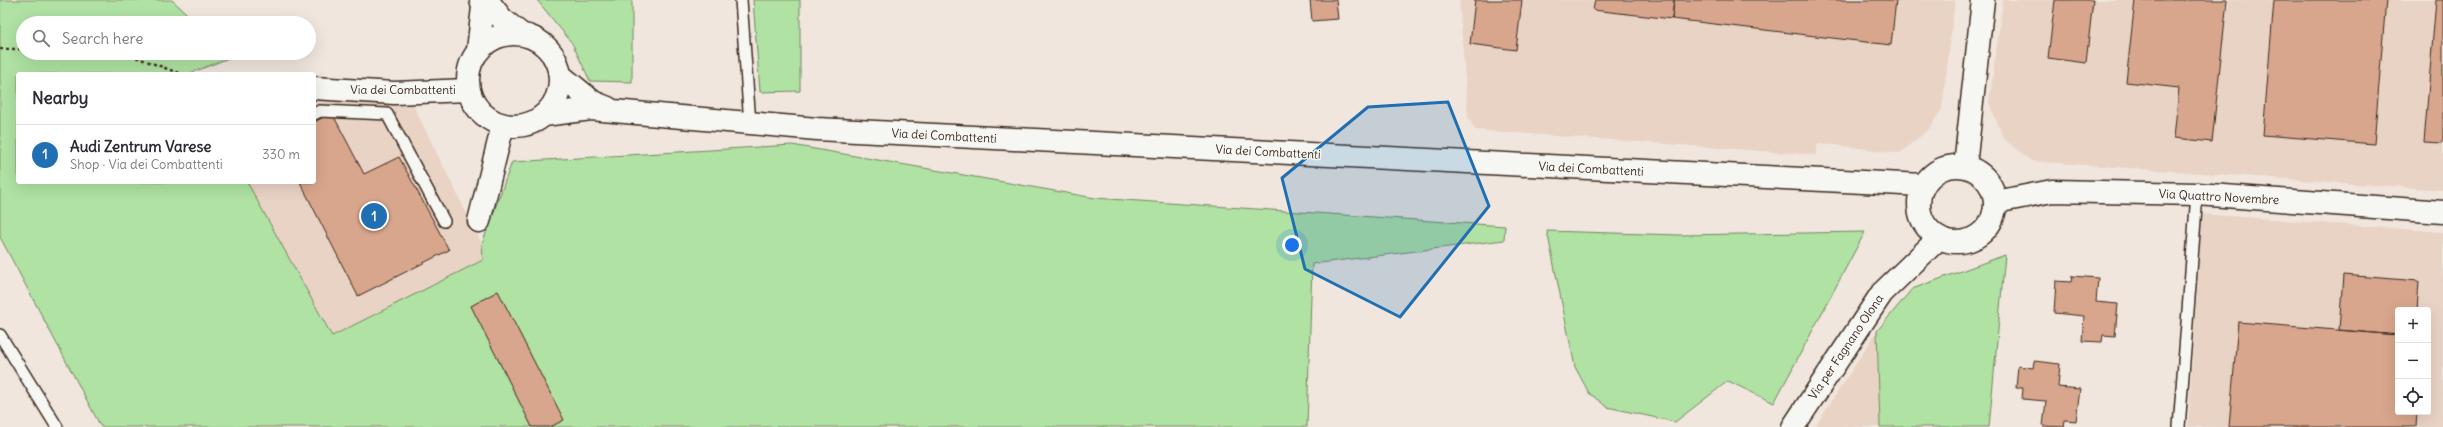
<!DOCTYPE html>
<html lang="en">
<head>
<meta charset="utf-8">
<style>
  body { margin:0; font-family:Delius,sans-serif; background:#f7f7f7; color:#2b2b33 }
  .controls { position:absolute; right:12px; bottom:12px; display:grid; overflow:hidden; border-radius:4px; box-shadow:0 4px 16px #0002 }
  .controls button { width:36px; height:36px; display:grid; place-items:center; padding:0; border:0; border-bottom:1px solid #e1e1e2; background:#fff; color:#2b2b33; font:20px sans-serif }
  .you { position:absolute; left:1292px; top:245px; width:14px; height:14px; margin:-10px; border:3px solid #fff; border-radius:50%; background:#1a73e8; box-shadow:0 0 0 6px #1a73e833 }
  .badge { display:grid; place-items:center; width:26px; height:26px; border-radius:50%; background:#1f6fb2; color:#fff; font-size:13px; font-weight:700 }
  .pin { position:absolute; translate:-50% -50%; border:2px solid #fff; box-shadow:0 1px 4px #0006 }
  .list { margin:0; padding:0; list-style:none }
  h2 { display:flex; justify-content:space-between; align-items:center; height:52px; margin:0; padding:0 16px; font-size:17px }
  h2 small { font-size:13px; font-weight:400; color:#7c7c81 }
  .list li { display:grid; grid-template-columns:26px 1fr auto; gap:12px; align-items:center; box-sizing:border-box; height:60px; padding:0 16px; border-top:1px solid #e1e1e2 }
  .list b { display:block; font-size:15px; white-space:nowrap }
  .list p { margin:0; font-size:13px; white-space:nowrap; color:#7c7c81 }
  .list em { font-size:13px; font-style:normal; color:#7c7c81 }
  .icon { flex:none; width:22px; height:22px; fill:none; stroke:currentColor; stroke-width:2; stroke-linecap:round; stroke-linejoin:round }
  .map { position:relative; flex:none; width:2443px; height:427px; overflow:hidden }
  .search { position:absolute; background:#fff; box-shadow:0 4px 16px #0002; left:16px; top:16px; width:300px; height:44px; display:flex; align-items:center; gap:10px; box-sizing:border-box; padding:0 14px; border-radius:22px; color:#7c7c81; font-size:15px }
  .panel { position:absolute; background:#fff; box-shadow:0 4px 16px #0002; left:16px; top:72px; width:300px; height:112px; border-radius:4px }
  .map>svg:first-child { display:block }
</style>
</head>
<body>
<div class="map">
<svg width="2443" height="427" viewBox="0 0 2443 427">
  <rect width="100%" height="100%" fill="#f0e6de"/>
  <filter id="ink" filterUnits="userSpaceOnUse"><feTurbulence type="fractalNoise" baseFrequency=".025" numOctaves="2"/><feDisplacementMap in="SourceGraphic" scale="8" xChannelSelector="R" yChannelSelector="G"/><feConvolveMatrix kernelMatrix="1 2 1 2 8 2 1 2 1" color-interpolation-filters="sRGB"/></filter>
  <g filter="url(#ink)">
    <path fill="#e9d3c5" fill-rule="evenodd" d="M1459 0H1955L1942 109 1929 129 1900 153 1818 143 1816 155 1475 130 1468 117Z
      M2003 0H2443V190L2031 161 2004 139 1989 103Z
      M314 89 406 91 482 244 484 260 332 336 247 182H314Z
      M2202 214 2443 232V427H2188ZM2398 310H2428V412H2398Z
      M1877 331 1880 427H1815Z"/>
    <path fill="#afe2a3" stroke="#758660" d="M0 0H172L197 23H23V53H231L234 56 188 74H18V182H247L332 336 483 260 482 244 512 162 792 145 1095 198 1505 226 1504 240 1312 264 1307 427H101L0 237Z
      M537 0H632V82L590 81 572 43Z
      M753 0H800V91L760 92Z
      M1547 231 1679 235 1865 232 1774 403 1728 381 1675 422 1607 407 1589 393 1575 367Z
      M2005 255 1989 427H1880L1877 331 1912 289Z"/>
    <path fill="#d8a68c" stroke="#3b2a1e" d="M1310 0H1336L1338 19 1312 21Z
      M1475 0H1522L1516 50 1470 44Z
      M1595 0H1674L1672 19 1593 10Z
      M1674 0H1896L1891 45 1672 19Z
      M2055 0H2093L2086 63 2048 58Z
      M2135 0H2227L2212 142 2174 138 2179 88 2126 82Z
      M2274 0H2386L2374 144 2263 135Z
      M2436 0H2443V143L2424 142Z
      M332 113 364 174 399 157 449 250 358 296 300 182H314V122Z
      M2343 275 2419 281 2417 310H2398V335L2339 330Z
      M2072 276 2098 278 2096 302 2118 304 2115 336 2103 335 2102 342 2082 341 2084 316 2054 313 2056 281 2071 282Z
      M498 291 564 420 550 427H532L471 306Z
      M2238 322 2398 335V412H2417L2416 427H2229Z
      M2034 361 2060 364 2058 387 2080 389 2076 421 2065 420 2064 427 2043 426 2046 401 2022 399 2023 388H2016L2018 366 2033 368Z"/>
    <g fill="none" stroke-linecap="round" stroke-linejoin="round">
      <defs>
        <path id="lane" d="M741 0 750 124
          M314 114 320 111 387 114 444 221
          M0 335 57 427
          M2179 427 2197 194"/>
        <path id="street" d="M314 88 394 93 468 90
          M479 221 503 125"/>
        <path id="secondary" d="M487 0 502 19 521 34
          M468 80a46 46 0 1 1 92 0a46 46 0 1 1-92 0Z
          M478 50 483 7 481 0
          M560 75 593 102 608 108
          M544 115 591 109 817 129 1923 185
          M1919 204a38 38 0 1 1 76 0a38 38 0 1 1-76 0Z
          M1965 166 1983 0
          M1996 202 2052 191 2197 194 2443 212
          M1793 427 1882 293 1939 238"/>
      </defs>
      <use href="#lane" stroke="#3b2a1e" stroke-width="14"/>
      <use href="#street" stroke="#3b2a1e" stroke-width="25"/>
      <use href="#secondary" stroke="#3b2a1e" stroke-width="25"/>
      <path stroke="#3b2a1e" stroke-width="2.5" stroke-dasharray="3 3" stroke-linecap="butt" d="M0 49H23
        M125 53 181 74"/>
      <use href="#lane" stroke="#f6f6f2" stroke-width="11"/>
      <use href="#street" stroke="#f6f6f2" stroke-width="22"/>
      <use href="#secondary" stroke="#f6f6f2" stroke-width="22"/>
    </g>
  </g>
  <path fill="#1f6fb2" fill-opacity="0.2" stroke="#1f6fb2" stroke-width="3" stroke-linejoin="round" d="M1448 102 1489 206 1400 317 1305 269 1282 178 1368 107Z"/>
  <g text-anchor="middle" stroke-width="3" stroke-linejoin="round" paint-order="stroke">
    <g font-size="12" fill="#3b2a1e" stroke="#f6f6f2">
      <text x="403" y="94">Via dei Combattenti</text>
      <text transform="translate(944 136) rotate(3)" y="4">Via dei Combattenti</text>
      <text transform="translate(1268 152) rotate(3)" y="4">Via dei Combattenti</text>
      <text transform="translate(1591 169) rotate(3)" y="4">Via dei Combattenti</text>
      <text transform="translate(2219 197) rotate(3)" y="4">Via Quattro Novembre</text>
      <text transform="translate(1846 347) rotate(-56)" y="4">Via per Fagnano Olona</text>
    </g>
  </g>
</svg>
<div class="controls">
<button>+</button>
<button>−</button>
<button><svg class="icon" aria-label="locate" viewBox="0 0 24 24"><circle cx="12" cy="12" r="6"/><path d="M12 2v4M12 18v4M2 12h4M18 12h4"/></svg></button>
</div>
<div class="you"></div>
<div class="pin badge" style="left:374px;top:216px">1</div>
<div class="search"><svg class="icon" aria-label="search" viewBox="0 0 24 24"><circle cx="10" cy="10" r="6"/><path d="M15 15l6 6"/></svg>Search here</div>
<section class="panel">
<h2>Nearby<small></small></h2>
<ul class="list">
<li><span class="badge">1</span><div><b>Audi Zentrum Varese</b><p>Shop · Via dei Combattenti</p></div><em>330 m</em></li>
</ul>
</section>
</div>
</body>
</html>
